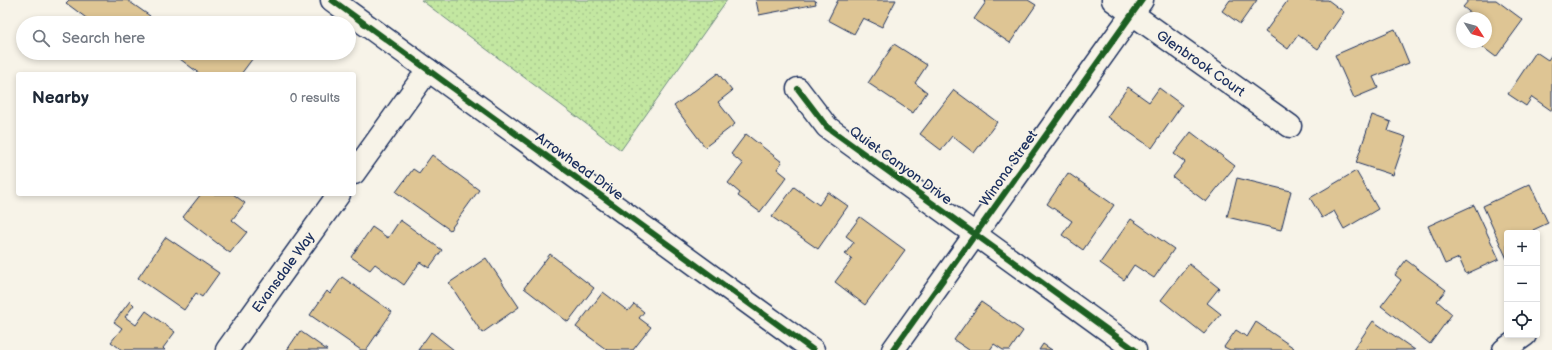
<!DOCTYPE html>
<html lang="en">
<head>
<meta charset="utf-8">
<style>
  body { margin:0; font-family:"Balsamiq Sans",sans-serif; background:#f6f6f7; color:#1f2937 }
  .controls { position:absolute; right:12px; bottom:12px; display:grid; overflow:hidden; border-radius:4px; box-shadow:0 2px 6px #0003 }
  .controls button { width:36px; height:36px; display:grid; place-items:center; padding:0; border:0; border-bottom:1px solid #e0e1e3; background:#fff; color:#1f2937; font:20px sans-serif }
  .compass { position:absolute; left:1456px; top:12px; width:36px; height:36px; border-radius:50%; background:#fff; box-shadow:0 2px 6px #0003; rotate:126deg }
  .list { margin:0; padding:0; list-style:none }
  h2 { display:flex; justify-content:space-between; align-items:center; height:52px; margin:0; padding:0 16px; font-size:17px }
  h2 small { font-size:13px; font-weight:400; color:#747a83 }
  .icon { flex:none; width:22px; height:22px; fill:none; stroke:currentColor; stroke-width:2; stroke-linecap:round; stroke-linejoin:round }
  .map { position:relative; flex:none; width:1552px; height:350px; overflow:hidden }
  .search { position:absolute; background:#fff; box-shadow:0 2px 6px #0003; left:16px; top:16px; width:340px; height:44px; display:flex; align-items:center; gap:10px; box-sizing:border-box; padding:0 14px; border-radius:22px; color:#747a83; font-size:15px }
  .panel { position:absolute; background:#fff; box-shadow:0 2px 6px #0003; left:16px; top:72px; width:340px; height:124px; border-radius:4px }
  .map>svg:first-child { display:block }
</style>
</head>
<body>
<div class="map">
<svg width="1552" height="350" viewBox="0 0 1552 350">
  <defs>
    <pattern id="green-dots" width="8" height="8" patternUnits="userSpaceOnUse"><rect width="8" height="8" fill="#c3e7a1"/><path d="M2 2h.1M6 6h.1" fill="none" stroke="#a7c68d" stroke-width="1.8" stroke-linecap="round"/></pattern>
  </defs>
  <rect width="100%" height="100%" fill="#f7f3e8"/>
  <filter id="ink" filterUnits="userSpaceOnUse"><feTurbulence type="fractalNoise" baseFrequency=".025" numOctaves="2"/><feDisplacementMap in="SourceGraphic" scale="8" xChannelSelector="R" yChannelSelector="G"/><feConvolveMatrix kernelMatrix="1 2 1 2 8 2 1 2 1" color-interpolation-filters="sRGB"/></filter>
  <g filter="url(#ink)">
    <path fill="url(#green-dots)" stroke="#6f8b80" d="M421 0H727L621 150Z"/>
    <path fill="#dec594" stroke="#1b2f5e" d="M69 0H127L150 16 145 23H110L103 18 99 23H93L66 3Z
      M756 0H815L816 4 759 15Z
      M838 0H896L882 27 863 18 854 34 828 20Z
      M984 0H1028L1036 5 1010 43 974 19 986 2Z
      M1230 0H1257L1240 24 1222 11Z
      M1288 0H1328L1344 12 1318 49 1298 35 1288 49 1265 32Z
      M1469 0H1496L1523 20 1496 57 1476 42H1486V18H1469L1472 14 1463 7Z
      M1395 29 1409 63 1373 77 1378 88 1354 98 1335 55Z
      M894 44 927 65 915 83 927 92 913 113 868 83Z
      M1536 52 1548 60 1552 54V111L1532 97 1526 106 1508 94Z
      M172 53H255L256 54 241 74H200Z
      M718 73 732 91 718 102 735 124 705 147 674 106Z
      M1128 87 1149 102 1159 88 1182 105 1152 148 1107 117Z
      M954 90 997 122 974 153 952 136 941 150 920 134Z
      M1372 115 1391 122 1388 131 1406 137 1393 175 1356 163Z
      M1191 132 1235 166 1206 202 1173 177 1185 162 1174 154Z
      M746 134 782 162 777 169 787 177 760 212 738 196 740 193 728 183 743 164 731 154Z
      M432 155 479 190 450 230 396 192 413 169 419 173Z
      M1356 171 1378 209 1344 229 1334 211 1322 218 1310 198Z
      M1068 173 1114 205 1083 250 1062 235 1072 221 1047 204Z
      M1237 178 1291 191 1281 230 1227 217Z
      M1530 184 1548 223 1533 230 1534 233H1507V259L1483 206Z
      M794 187 819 205 828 192 848 206 818 249 772 217Z
      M201 194H233L245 203 232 220 247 232 230 253 183 217Z
      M1474 205 1499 259 1466 274 1459 258 1445 264 1428 226Z
      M860 217 905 250 865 305 835 282 852 259 845 254 854 242 846 236Z
      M1131 219 1174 249 1154 278 1134 265 1124 280 1100 263Z
      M400 220 442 250 429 268 420 262 404 285 375 264 370 270 351 257 372 227 388 238Z
      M166 237 219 273 202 297 196 293 184 310 138 278Z
      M550 254 594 288 568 322 524 288Z
      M486 258 519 307 482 333 449 283Z
      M1406 260 1446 290 1437 301 1452 314 1430 344 1381 306 1401 280 1395 275Z
      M1189 264 1219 288 1207 303 1221 314 1204 334 1161 300Z
      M342 277 392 312 366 350H361L310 315 327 291 330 294Z
      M603 292 628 311 634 304 644 312 639 318 651 327 633 350H607L576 327Z
      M130 301 134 305 125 317 136 325 146 311 175 332 163 348 165 350H122L111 342 122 328 114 322Z
      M981 302 1023 331 1010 350H1003L994 344 990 350H969L954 340Z
      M1373 321 1415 350H1353Z
      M1256 322 1294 348 1293 350H1230L1224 347 1236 330 1247 337Z
      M300 331 327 350H287Z
      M431 332 454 350H418Z
      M1043 344 1052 350H1039Z"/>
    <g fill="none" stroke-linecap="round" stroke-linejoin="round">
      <defs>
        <path id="street" d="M1113 0 1290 126
          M798 89 827 127 1135 350
          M354 173 428 70
          M227 350 339 194
          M893 350 1142 0
          M1504 350 1525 335"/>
        <path id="secondary" d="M332 0 813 350"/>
      </defs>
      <use href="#street" stroke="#1b2f5e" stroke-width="25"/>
      <use href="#secondary" stroke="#1b2f5e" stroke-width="25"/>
      <use href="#street" stroke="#f7f3e8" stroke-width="22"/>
      <use href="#secondary" stroke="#f7f3e8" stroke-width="22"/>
      <defs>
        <path id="cycleway" d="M332 0 813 350
          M798 89 827 127 1135 350
          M893 350 1142 0"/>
      </defs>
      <use href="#cycleway" stroke="#f7f3e8" stroke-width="8"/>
      <use href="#cycleway" stroke="#1b5e20" stroke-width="6"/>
    </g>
  </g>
  <g text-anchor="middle" stroke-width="3.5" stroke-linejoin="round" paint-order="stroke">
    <g font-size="14" fill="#1b2f5e" stroke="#f7f3e8">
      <text transform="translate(1201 63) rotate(35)" y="5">Glenbrook Court</text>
      <text transform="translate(901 165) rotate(36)" y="5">Quiet Canyon Drive</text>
      <text transform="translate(580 166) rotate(36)" y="5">Arrowhead Drive</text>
      <text transform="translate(1008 168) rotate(-55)" y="5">Winona Street</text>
      <text transform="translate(283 272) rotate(-54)" y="5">Evansdale Way</text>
    </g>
  </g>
</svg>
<div class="controls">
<button>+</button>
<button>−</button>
<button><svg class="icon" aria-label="locate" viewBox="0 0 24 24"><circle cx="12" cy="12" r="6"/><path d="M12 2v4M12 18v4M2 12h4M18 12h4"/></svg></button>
</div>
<svg class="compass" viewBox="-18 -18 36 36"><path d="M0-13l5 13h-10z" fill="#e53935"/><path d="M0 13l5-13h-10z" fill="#747a83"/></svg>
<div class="search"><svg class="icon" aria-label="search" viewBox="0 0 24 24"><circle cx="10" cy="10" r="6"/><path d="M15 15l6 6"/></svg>Search here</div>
<section class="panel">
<h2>Nearby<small>0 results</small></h2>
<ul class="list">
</ul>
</section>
</div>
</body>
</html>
